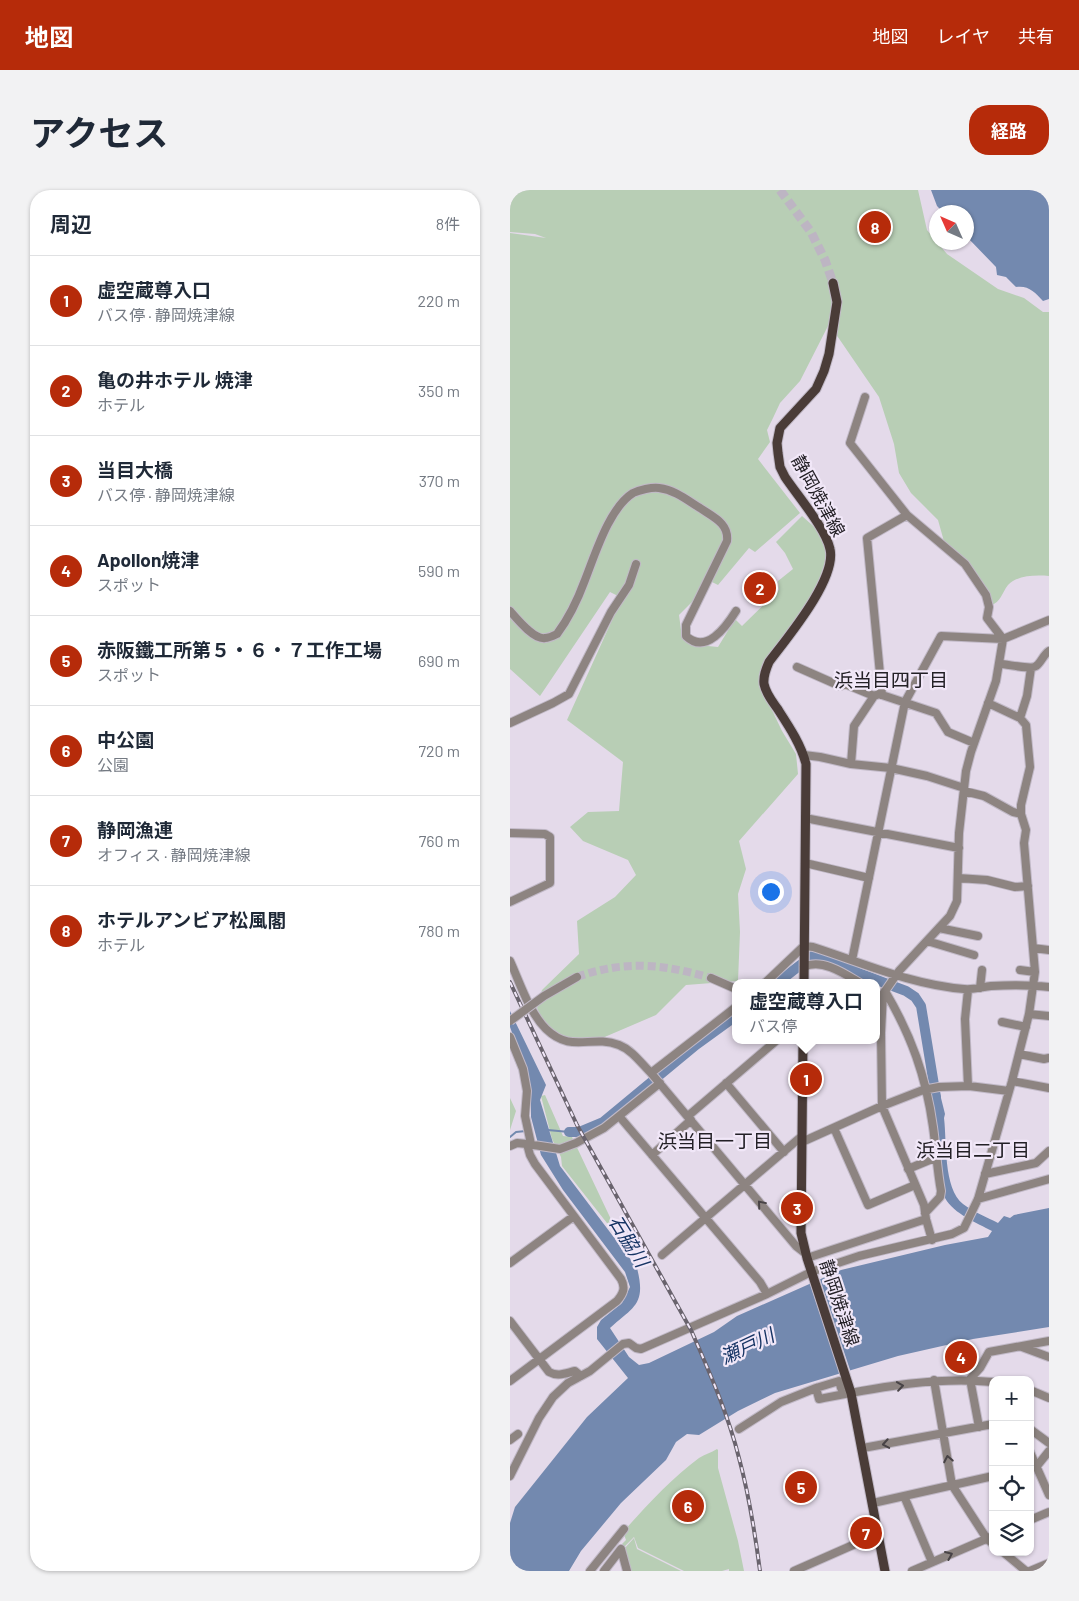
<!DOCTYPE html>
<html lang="ja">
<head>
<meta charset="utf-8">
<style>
  body { margin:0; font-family:Barlow,"Noto Sans JP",sans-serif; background:#f2f2f3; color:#1f2937 }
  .controls { position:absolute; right:15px; bottom:15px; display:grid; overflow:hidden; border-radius:10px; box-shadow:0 1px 4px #0004 }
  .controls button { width:45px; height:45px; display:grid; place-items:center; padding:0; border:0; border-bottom:1px solid #e0e1e3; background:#fff; color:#1f2937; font:25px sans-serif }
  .compass { position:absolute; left:419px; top:15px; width:45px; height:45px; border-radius:50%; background:#fff; box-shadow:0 1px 4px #0004; rotate:315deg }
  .you { position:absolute; left:260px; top:701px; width:18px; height:18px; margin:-12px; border:4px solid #fff; border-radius:50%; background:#1a73e8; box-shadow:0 0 0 8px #1a73e833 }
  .badge { display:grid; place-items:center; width:32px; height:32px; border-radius:50%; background:#b62b0a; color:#fff; font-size:16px; font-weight:700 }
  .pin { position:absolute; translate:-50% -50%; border:2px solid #fff; box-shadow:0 1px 5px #0006 }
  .popup { position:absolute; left:222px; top:789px; width:148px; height:65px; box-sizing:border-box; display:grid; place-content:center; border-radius:10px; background:#fff; filter:drop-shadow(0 1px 4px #0005); font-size:16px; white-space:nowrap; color:#747a83 }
  .popup b { font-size:19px; color:#1f2937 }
  .popup::after { content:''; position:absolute; left:50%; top:100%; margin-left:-10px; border:10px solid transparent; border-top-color:#fff }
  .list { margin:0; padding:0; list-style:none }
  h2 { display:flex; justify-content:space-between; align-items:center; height:65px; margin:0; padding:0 20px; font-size:21px }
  h2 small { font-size:16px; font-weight:400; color:#747a83 }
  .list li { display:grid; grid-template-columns:32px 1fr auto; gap:15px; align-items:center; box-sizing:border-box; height:90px; padding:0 20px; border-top:1px solid #e0e1e3 }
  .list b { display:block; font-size:19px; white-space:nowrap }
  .list p { margin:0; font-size:16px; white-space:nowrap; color:#747a83 }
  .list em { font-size:16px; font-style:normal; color:#747a83 }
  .icon { flex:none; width:28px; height:28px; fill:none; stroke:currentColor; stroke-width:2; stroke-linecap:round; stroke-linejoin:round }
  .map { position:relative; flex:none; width:539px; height:1381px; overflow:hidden; border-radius:20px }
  header { display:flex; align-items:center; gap:30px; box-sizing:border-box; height:70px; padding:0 25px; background:#b62b0a; color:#fff }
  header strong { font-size:24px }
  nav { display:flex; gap:28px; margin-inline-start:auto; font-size:18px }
  .intro { display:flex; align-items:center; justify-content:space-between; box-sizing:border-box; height:120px; padding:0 30px }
  h1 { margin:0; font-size:35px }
  .button { padding:12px 22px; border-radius:20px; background:#b62b0a; color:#fff; font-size:18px; font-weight:700 }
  main { display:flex; gap:30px; padding:0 30px }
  aside { flex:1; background:#fff; border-radius:20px; box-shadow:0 1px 4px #0004 }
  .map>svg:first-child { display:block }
</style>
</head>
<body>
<header>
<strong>地図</strong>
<nav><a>地図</a><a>レイヤ</a><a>共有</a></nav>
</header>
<div class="intro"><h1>アクセス</h1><a class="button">経路</a></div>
<main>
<aside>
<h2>周辺<small>8件</small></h2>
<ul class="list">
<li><span class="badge">1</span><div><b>虚空蔵尊入口</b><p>バス停 · 静岡焼津線</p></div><em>220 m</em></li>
<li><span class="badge">2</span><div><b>亀の井ホテル 焼津</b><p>ホテル</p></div><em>350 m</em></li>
<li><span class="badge">3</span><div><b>当目大橋</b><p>バス停 · 静岡焼津線</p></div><em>370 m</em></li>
<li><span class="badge">4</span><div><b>Apollon焼津</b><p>スポット</p></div><em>590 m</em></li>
<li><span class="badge">5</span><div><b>赤阪鐵工所第５・６・７工作工場</b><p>スポット</p></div><em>690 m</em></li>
<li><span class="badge">6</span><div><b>中公園</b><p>公園</p></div><em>720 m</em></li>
<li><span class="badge">7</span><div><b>静岡漁連</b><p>オフィス · 静岡焼津線</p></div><em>760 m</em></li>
<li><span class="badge">8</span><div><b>ホテルアンビア松風閣</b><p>ホテル</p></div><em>780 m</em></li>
</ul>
</aside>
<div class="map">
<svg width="539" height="1381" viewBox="0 0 539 1381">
  <rect width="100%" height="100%" fill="#e4daea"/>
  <path fill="#b8ceb5" d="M0 0H408L417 40 437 64 488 99 514 108 533 122H539V386C526 385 507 385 498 395 491 404 492 411 480 416L471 393 435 355 428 330 401 303 389 283 384 254 369 207 319 134 290 191 270 213 263 228 257 240 260 252 248 269 290 323 245 362 239 358 208 395 202 392 169 425 172 447 188 455 208 457 225 429 232 436 269 400 268 391 283 379 275 363 266 352 292 326 310 342 319 361 304 404 252 478 251 497 272 541 286 564 288 584 229 651 236 679 228 704 230 742 228 791 176 795 146 825 90 849H61L46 843 34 834 27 818 32 800 69 764 67 731 105 707 126 685 118 670 73 651 60 637 78 622 109 621 113 572 57 530 112 408 100 402 30 506 0 479V43L36 48 25 44 0 42Z
    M35 905 53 946 62 947 107 1042 119 1061 52 976 51 967 42 949 31 906Z
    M0 908 6 921 0 940Z
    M207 1259 208 1260V1278L228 1351 234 1381H219V1379L212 1381H174L128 1358 124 1347 114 1357 112 1354 116 1350 113 1342C136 1316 162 1288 189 1268 195 1264 201 1263 207 1259Z
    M124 1348 127 1359 171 1381H121L114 1359Z"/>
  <path fill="#7389af" d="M421 0H539V109L533 111C525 102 518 95 506 97L496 87 487 85 486 77 457 47V22H433L427 16Z
    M0 821 36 895 30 910 50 976 127 1078C136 1114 125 1116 100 1138L119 1167 129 1175 139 1173 204 1142 227 1126 331 1080 435 1055 478 1047 482 1041C467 1033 444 1024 435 1008 429 997 427 951 425 936L427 935 419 901 429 900 435 924 434 928C437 952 433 998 453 1014 463 1022 477 1027 488 1033L494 1026 500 1028 504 1025 539 1018V1137L463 1149 388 1166 265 1203 228 1221 189 1245 177 1244 166 1252 156 1270 111 1313 71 1361 59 1381H0V1333L5 1317 77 1227 118 1188 87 1149V1137L91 1130 112 1113 120 1097 115 1082 53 1000 31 965 21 927V896L0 837Z"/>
  <path fill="#e4daea" d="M309 1086 341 1183 331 1187 299 1091Z"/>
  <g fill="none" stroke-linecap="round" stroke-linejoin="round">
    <path stroke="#7389af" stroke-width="2" d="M38 940 59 942
      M0 947 6 942 16 941"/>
    <path stroke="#7389af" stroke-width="10" d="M267 793 302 766 314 767 351 784 396 801 405 807 411 816 426 907
      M59 942H69L93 932 186 855 226 826"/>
    <path stroke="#bdb5c3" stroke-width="8" stroke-dasharray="8 4" stroke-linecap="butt" d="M67 787C115 770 153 774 201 788"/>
    <path stroke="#bdb5c3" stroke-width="9" stroke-dasharray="9 4.5" stroke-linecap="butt" d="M270 0 301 42 315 70 323 93"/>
    <defs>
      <path id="minor" d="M355 207 340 253 397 325 455 374 476 405 479 417 477 428 493 449 539 430
        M0 421C7 429 24 450 35 448 39 448 43 446 47 444 59 428 68 409 75 390 85 365 99 318 123 303 129 300 142 297 149 298 165 300 177 310 190 318 203 327 219 333 217 351L176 435V446C196 465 216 437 226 421
        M490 474C497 474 521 480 526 476 531 473 533 465 539 461
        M287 477 330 496 335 494 364 506
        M372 505 357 348 397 325
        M510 528 517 506 521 478
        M0 533 43 513 59 504 101 422 119 395 126 374
        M294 565 310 567 341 574 381 578 417 586 454 598
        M341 574 344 536 364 506 369 504 426 523 438 542 464 553
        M454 601 474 606 503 622 511 624
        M295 628 449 658
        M0 643 35 644 40 647V693L0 712
        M295 673 359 688
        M448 688 477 690 505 697 518 696
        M429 738 468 746
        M417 751 464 765
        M523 758 539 760
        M342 770 395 512 431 446 493 449 486 491 461 562 456 581 449 643 447 711 440 726 389 781 373 804 371 843 372 916 414 1015 416 1029 422 1050
        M0 771C10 793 19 822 36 839 62 864 81 844 109 855 122 860 131 873 141 883L226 817
        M294 777C312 768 335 784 350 793
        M510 780 525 782
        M201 788 226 799
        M255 793 294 756 303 757C353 773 402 795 454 799 464 800 472 797 481 796 500 795 521 795 539 797
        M470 798 472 780
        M375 801C401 845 416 886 423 937 426 958 427 980 431 1001L430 1007 415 1023
        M519 824 539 826
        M492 832 516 837
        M0 847 13 879 17 901 15 926 21 954
        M509 864 534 869 539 868
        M141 883 286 1056 295 1063
        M502 891 539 898
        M216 893 274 962
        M458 896 455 829 458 800
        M109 926 250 1092 257 1104
        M178 926 267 850
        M324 938 358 1015 405 995
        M292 952 372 916 413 900 429 897 459 896 499 901
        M0 956 7 953 17 954 50 959 66 953 94 938 150 893
        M142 965 181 930
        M398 979 427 967
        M475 984 526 973 539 961
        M468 1009 539 989
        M152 1065 292 946
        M297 1068 416 1029
        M0 1073 64 1026
        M0 1131 39 1182C48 1187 56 1183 65 1181L71 1186
        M512 1157 539 1167
        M424 1190 442 1295 477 1349 483 1354
        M0 1191 107 1111C113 1104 116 1098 111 1089L25 974 20 965 17 954
        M306 1198 329 1191 331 1198
        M520 1200 539 1208
        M469 1237 460 1189 470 1178 479 1162 539 1151
        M229 1239 271 1212 306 1198 309 1209C366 1198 425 1186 483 1192
        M520 1239 539 1253
        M0 1250 8 1244
        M353 1258 483 1234
        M520 1262 539 1305
        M520 1278 527 1276 539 1261
        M0 1286 29 1228 43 1207 58 1193 80 1181 113 1154 119 1153 126 1158 131 1159 257 1104 301 1082 349 1066 442 1044 454 1038 468 1009 502 891 519 824 525 782 514 653 516 640 511 624V615L520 577 516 535 510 528 478 513
        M394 1306 422 1372
        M363 1313 483 1286
        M520 1330 539 1322
        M493 1362 516 1381
        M80 1381 114 1339
        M94 1381 111 1359 117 1381
        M284 1381 368 1344
        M402 1381 483 1346
        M520 1381 539 1373"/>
      <path id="major" d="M294 793 296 574C291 554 278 535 267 518 262 511 256 504 254 494 253 486 256 479 259 472 277 448 327 389 320 359 316 339 287 305 275 287L270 277 268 263 267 253 270 238 306 199 314 181 319 164 327 112 323 93
        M293 850 291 1043 297 1068 341 1203 375 1381"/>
    </defs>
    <use href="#minor" stroke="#c1b9c7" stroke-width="10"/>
    <use href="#major" stroke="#c1b9c7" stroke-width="11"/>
    <use href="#minor" stroke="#8d8481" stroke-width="8"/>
    <use href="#major" stroke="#4a3c38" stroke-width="9"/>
    <defs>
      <path id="rail" d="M0 792 67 935 181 1140C199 1181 218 1224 229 1268 239 1305 245 1343 250 1381"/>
    </defs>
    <use href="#rail" stroke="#69636d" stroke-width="4"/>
    <use href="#rail" stroke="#f1e7f8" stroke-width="2" stroke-dasharray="5.5" stroke-linecap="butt"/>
    <defs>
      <path id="minor-bridge" d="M0 831 34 806 67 787"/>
    </defs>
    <use href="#minor-bridge" stroke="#c1b9c7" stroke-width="10" stroke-linecap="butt"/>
    <use href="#minor-bridge" stroke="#8d8481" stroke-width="8"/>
  </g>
  <defs><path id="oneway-chevron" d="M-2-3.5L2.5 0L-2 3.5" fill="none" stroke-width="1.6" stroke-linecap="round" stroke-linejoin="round" transform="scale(1.25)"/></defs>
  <g stroke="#484346">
    <use href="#oneway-chevron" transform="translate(251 1014) rotate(-130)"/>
    <use href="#oneway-chevron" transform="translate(390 1196) rotate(-8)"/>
    <use href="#oneway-chevron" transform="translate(376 1254) rotate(170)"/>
    <use href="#oneway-chevron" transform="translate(438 1269) rotate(-101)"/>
    <use href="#oneway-chevron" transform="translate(439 1365) rotate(-23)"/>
  </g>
  <g text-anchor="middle" stroke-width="4.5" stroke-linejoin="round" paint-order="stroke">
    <g font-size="18" fill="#232026" stroke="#f1e7f8">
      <text transform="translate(308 306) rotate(61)" y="6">静岡焼津線</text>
      <text transform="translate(329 1113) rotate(72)" y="6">静岡焼津線</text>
    </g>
    <g font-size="19" fill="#232026" stroke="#f1e7f8">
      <text x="381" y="497">浜当目四丁目</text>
      <text x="205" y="958">浜当目一丁目</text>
      <text x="463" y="967">浜当目二丁目</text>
    </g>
    <g font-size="19" font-style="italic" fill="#163464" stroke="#f1e7f8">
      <text transform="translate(119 1051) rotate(58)" y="7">石脇川</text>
      <text transform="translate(237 1156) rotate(-25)" y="7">瀬戸川</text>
    </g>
  </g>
</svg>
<div class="controls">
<button>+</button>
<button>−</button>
<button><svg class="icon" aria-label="locate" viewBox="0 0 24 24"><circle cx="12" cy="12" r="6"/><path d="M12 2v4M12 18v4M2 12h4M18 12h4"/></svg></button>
<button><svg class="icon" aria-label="layers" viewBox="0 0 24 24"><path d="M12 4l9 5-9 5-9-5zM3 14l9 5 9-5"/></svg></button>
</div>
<svg class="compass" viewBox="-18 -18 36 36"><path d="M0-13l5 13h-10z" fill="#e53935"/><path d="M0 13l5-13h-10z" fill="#747a83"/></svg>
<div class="you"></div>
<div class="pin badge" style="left:296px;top:889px">1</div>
<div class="popup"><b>虚空蔵尊入口</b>バス停</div>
<div class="pin badge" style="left:250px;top:398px">2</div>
<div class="pin badge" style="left:287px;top:1018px">3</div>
<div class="pin badge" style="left:451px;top:1167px">4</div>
<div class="pin badge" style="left:291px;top:1297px">5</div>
<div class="pin badge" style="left:178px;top:1316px">6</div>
<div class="pin badge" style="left:356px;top:1343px">7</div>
<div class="pin badge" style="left:365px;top:37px">8</div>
</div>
</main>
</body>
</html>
